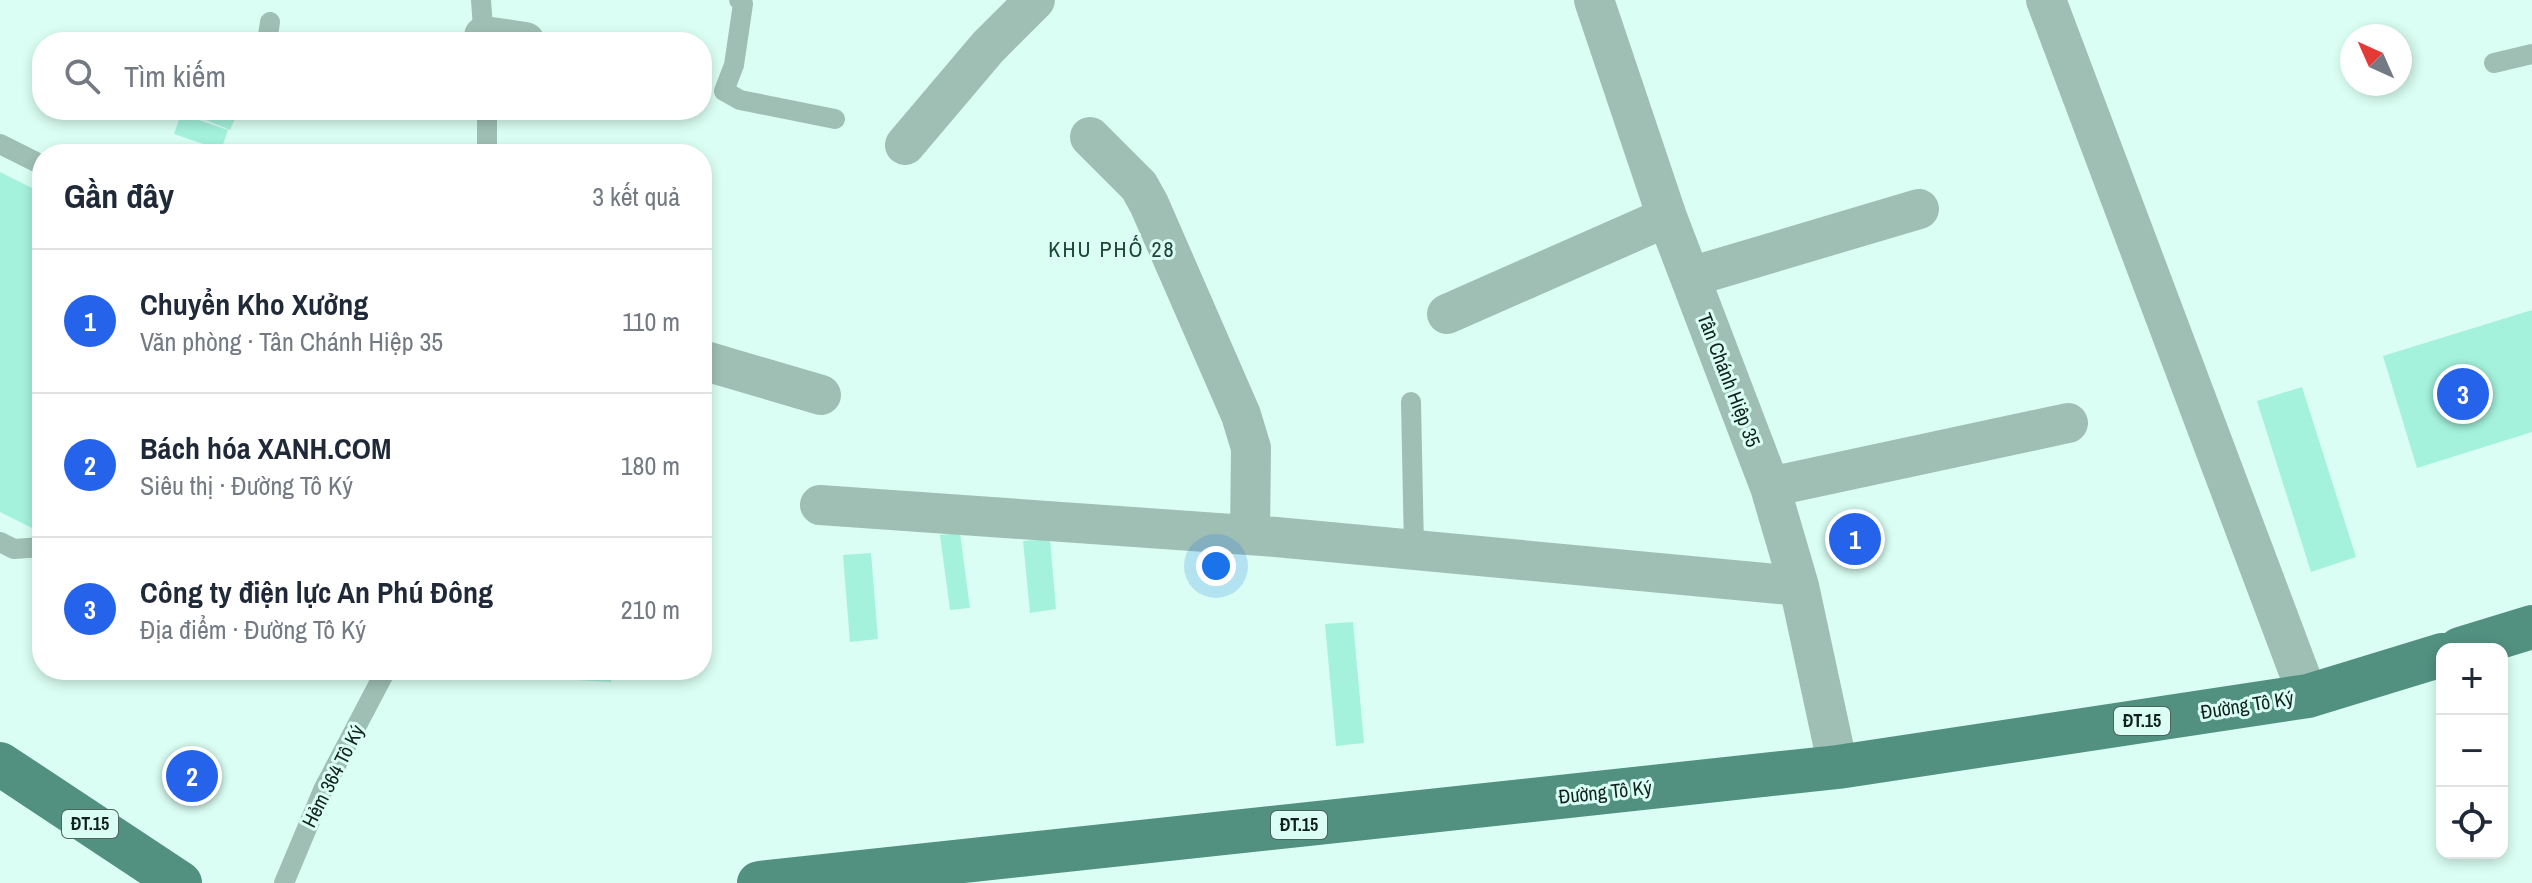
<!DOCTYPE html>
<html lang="vi">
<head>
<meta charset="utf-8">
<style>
  body { margin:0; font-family:"Archivo Narrow",sans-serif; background:#f6f6f7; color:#1f2937 }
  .controls { position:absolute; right:24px; bottom:24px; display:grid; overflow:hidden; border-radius:16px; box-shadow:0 4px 12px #0003 }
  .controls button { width:72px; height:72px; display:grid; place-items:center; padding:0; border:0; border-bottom:2px solid #e0e1e3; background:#fff; color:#1f2937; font:40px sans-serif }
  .compass { position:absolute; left:2340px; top:24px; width:72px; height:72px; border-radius:50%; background:#fff; box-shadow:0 4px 12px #0003; rotate:315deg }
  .you { position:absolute; left:1216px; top:566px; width:28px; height:28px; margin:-20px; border:6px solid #fff; border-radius:50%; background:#1a73e8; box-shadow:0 0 0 12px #1a73e833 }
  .badge { display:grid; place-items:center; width:52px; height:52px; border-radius:50%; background:#2563eb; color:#fff; font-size:26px; font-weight:700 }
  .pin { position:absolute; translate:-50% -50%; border:4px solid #fff; box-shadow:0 2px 8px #0006 }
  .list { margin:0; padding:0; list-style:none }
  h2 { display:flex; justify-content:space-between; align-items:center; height:104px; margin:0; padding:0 32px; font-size:34px }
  h2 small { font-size:26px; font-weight:400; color:#747a83 }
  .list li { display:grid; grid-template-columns:52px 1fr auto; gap:24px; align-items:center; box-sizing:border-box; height:144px; padding:0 32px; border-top:2px solid #e0e1e3 }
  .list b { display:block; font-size:30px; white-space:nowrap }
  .list p { margin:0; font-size:26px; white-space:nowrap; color:#747a83 }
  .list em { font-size:26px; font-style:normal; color:#747a83 }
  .icon { flex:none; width:44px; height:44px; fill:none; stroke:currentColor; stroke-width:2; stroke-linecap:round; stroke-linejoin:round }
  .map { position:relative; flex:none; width:2532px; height:883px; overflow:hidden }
  .search { position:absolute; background:#fff; box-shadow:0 4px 12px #0003; left:32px; top:32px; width:680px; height:88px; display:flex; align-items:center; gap:20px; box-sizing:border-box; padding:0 28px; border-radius:32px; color:#747a83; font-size:30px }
  .panel { position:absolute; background:#fff; box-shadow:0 4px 12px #0003; left:32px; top:144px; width:680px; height:536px; border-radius:32px }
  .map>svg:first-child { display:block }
</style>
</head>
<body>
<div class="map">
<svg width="2532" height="883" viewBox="0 0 2532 883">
  <rect width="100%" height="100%" fill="#dafef3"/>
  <path fill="#a4f2dc" d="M183 110H239L230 130Z
    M181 114 228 130 221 150 174 134Z
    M0 172 42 193V519L36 530 0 512Z
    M2532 310V432L2417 468 2383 356Z
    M2302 387 2356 557 2311 572 2257 401Z
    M960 533 970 608 950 610 940 535Z
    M1050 539 1056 609 1030 613 1023 541Z
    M871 553 878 639 850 642 843 555Z
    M1353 622 1364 743 1336 746 1325 624Z
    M578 670H612L611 682 577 680Z"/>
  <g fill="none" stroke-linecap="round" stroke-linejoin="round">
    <path stroke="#9fbfb5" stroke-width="20" d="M481 0 484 42
      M739 0 743 4 734 65 724 91 740 100 835 119
      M267 42 270 22
      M2494 63 2532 54
      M487 110V154
      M0 144 42 165
      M1411 402 1414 549
      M0 542 14 549 42 547
      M284 883 323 790 386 670"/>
    <path stroke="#9fbfb5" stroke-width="40" d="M1594 0 1667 217 1770 487 1799 586 1838 767
      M2046 0 2308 696
      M484 36 525 42
      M1090 137 1139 186 1149 204 1241 415 1251 448 1250 535
      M905 145 988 47 1035 0
      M1690 277 1919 209
      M1447 314 1667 217
      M702 360 821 395
      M1770 487 2068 423
      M820 505 1276 537 1799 586"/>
    <path stroke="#529080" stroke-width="44" d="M2460 649 2532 627
      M0 764 180 883
      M759 883 1838 767 2308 696 2442 655"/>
  </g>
  <g text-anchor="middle" stroke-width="6" stroke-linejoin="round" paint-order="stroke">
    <g fill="#dafef3" stroke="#4d645e" stroke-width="2">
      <rect x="2114" y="707" width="56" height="28" rx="6"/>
      <rect x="62" y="810" width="56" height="28" rx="6"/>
      <rect x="1271" y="811" width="56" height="28" rx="6"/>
    </g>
    <g font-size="18" font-weight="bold" fill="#11221e">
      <text x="2142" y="727">ĐT.15</text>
      <text x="90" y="830">ĐT.15</text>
      <text x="1299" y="831">ĐT.15</text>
    </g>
    <g font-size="20" fill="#11221e" stroke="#dafef3">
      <text transform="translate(1729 380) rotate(69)" y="7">Tân Chánh Hiệp 35</text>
      <text transform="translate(2247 705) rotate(-9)" y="7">Đường Tô Ký</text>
      <text transform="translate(333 776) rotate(-63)" y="7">Hẻm 364 Tô Ký</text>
      <text transform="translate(1605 792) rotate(-6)" y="7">Đường Tô Ký</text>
    </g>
    <g font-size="22" letter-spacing="2" fill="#1c453b" stroke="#dafef3">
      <text x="1112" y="257">KHU PHỐ 28</text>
    </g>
  </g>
</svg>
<div class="controls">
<button>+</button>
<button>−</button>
<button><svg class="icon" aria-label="locate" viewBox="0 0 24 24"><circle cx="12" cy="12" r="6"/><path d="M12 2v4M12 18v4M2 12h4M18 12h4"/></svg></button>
</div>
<svg class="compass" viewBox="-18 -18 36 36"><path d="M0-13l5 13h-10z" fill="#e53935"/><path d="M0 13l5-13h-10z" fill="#747a83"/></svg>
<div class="you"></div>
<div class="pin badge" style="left:1855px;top:539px">1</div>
<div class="pin badge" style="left:192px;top:776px">2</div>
<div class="pin badge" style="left:2463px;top:394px">3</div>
<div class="search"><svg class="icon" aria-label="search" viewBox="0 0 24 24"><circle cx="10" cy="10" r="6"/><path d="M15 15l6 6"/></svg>Tìm kiếm</div>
<section class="panel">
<h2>Gần đây<small>3 kết quả</small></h2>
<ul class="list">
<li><span class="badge">1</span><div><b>Chuyển Kho Xưởng</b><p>Văn phòng · Tân Chánh Hiệp 35</p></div><em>110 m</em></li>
<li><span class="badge">2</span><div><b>Bách hóa XANH.COM</b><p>Siêu thị · Đường Tô Ký</p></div><em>180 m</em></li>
<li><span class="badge">3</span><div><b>Công ty điện lực An Phú Đông</b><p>Địa điểm · Đường Tô Ký</p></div><em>210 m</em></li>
</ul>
</section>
</div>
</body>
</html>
